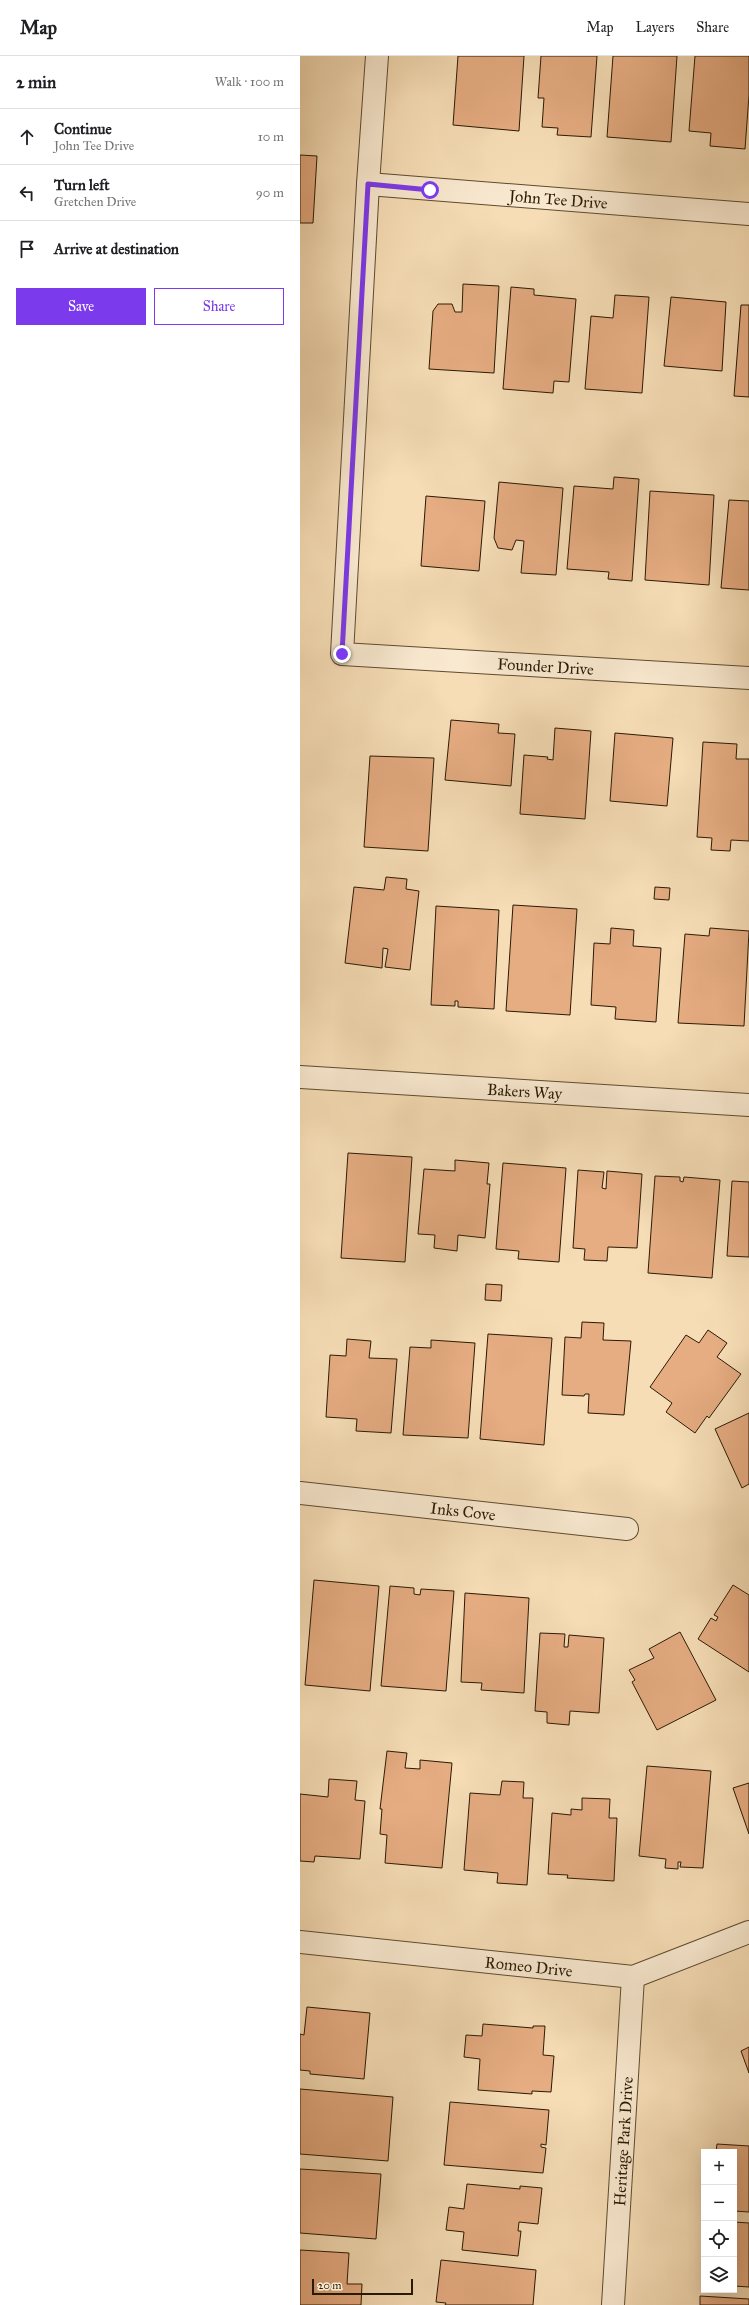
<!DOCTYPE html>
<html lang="en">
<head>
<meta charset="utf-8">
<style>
  body { margin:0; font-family:"IM FELL Great Primer",serif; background:#f6f6f6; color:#202124 }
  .controls { position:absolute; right:12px; bottom:12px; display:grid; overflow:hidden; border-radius:0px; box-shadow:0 4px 16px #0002 }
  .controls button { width:36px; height:36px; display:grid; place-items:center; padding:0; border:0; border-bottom:1px solid #e0e0e0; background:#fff; color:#202124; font:20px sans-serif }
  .scale { position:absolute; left:12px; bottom:10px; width:101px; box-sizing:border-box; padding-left:4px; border:2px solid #2a1a04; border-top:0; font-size:11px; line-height:14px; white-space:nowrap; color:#2a1a04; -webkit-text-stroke:3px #f9e9d0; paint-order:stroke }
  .stop { position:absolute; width:12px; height:12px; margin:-9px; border:3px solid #7c3aed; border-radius:50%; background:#fff }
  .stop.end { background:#7c3aed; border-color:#fff; box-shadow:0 1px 4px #0008 }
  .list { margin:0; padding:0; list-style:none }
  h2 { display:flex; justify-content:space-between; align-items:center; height:52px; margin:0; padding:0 16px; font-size:17px }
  h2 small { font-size:13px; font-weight:400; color:#757577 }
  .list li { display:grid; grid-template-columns:26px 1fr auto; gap:12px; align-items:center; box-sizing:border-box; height:56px; padding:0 16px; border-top:1px solid #e0e0e0 }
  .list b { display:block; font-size:15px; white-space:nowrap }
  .list p { margin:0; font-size:13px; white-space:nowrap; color:#757577 }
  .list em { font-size:13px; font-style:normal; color:#757577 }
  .actions { display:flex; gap:8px; padding:12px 16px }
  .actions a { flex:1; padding:9px 0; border:1px solid #7c3aed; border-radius:0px; text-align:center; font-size:14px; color:#7c3aed }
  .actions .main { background:#7c3aed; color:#fff }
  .icon { flex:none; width:22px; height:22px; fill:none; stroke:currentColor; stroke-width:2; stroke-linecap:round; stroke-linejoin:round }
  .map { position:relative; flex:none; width:449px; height:2249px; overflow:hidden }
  header { display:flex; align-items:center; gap:24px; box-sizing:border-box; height:56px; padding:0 20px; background:#fff; border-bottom:1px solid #e0e0e0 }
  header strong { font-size:19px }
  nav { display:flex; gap:22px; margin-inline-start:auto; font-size:14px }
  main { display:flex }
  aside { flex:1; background:#fff }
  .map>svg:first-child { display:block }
</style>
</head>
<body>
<header>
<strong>Map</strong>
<nav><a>Map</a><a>Layers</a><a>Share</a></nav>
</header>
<main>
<aside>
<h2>2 min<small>Walk · 100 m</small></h2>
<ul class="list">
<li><svg class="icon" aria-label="ahead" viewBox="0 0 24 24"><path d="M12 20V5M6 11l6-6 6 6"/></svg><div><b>Continue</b><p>John Tee Drive</p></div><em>10 m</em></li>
<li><svg class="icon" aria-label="left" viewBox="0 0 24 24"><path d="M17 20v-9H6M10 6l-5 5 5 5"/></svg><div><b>Turn left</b><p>Gretchen Drive</p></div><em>90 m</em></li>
<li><svg class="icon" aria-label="arrive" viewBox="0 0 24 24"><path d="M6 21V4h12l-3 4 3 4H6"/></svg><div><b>Arrive at destination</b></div></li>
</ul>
<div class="actions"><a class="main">Save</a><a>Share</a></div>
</aside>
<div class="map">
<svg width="449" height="2249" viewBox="0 0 449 2249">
  <rect width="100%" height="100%" fill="#f6ddb6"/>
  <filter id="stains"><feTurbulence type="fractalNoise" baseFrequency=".005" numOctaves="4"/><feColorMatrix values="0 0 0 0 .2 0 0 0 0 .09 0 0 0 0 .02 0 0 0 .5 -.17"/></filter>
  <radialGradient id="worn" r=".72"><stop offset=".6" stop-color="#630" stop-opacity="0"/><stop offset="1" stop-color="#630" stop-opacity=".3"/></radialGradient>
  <path fill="#e6ac82" stroke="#2a1a04" d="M158 0H224L219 75 153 69Z
    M241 0H297L291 81 257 79 258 72 242 71 244 42H238Z
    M313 0H377L371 86 307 81Z
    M395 0H449V39L445 93 410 90 411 77 389 75Z
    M0 99 17 100 13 167H0Z
    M163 228 199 230 194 317 129 313 133 255 138 248H152L155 256H162Z
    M211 231 234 233V239L276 243 269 326 254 325 253 337 203 333Z
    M315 239 349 241 342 337 285 333 291 260 313 262Z
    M371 241 426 246 422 315 364 310Z
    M441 249H449V341L434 340Z
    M314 421 339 423 332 525 308 523 309 516 267 513 274 430 313 433Z
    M199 426 263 432 256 519 221 517 224 485 216 484 212 494 198 492 194 482Z
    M350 435 414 439 409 529 345 524Z
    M126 440 185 445 179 515 121 510Z
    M429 444 449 445V534L421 532Z
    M151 664 199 668 198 677 215 678 211 730 145 724Z
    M255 672 291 675 285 763 220 758 224 699 248 701 247 703 253 704Z
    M315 677 373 682 367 750 310 745Z
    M403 686 437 688 436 703H449V785L431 784 430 795 411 794 412 782 397 781Z
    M70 700 134 702 128 795 64 791Z
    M86 821 107 823 106 833 119 835 110 914 85 911 88 893 83 892 82 912 45 907 54 831 84 834Z
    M355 831 370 832 369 844 354 843Z
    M213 849 277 853 270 959 206 955Z
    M136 850 199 854 194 953 158 951V945H155V950L131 949Z
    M311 872 334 874 333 890 361 892 356 966 315 963 316 951 291 949 294 887 310 888Z
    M410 872 449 875 444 970 378 967 385 878 409 880Z
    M48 1097 112 1101 105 1206 41 1202Z
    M155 1104 189 1107 187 1128H190L185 1182 158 1179 157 1195 134 1192 135 1179 118 1178 124 1113 155 1115Z
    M203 1107 266 1112 259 1206 218 1203 219 1195 196 1193Z
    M278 1114 304 1116 302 1132 306 1133 307 1115 342 1118 337 1192 308 1191 307 1205 284 1204 285 1193 273 1192Z
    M355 1120 380 1121V1125L383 1126 384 1121 420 1124 412 1222 348 1217Z
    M432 1125 449 1126V1201L427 1200Z
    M186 1228 202 1229 201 1245 185 1244Z
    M282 1266 304 1267 303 1284 331 1285 324 1359 288 1357 289 1338H285L284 1340 262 1339 265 1281 281 1282Z
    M408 1274 427 1287 417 1301 441 1318 409 1362 407 1360 395 1377 366 1356 372 1347 350 1331 386 1279 399 1287Z
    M188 1278 252 1282 244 1389 180 1383Z
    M47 1283 71 1285 69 1302 97 1303 91 1377 56 1375 57 1363 26 1361 30 1299 46 1300Z
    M131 1284 175 1287 168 1382 103 1379 110 1291 131 1292Z
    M449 1357V1428L442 1432 415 1373Z
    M14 1524 79 1530 70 1635 5 1629Z
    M433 1529 449 1539V1616L398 1583 411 1562 416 1565 418 1561 414 1559Z
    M90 1530 114 1532V1538L120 1539 121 1533 154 1535 146 1635 81 1630Z
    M165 1537 229 1542 224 1637 181 1634 182 1627 161 1626Z
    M380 1576 416 1644 357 1674 332 1626 335 1624 329 1614 354 1602 349 1593Z
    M240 1577 265 1578 264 1591H268L269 1579 304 1582 299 1657 270 1655 269 1669 247 1667V1656L235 1655Z
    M87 1695 107 1697 105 1712 120 1713V1704L152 1707 142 1812 85 1807 87 1779 80 1778 82 1753H80Z
    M347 1710 411 1715 403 1812 380 1811 381 1806H378V1813L365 1812 366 1803 339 1800Z
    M29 1723 57 1725 55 1744 65 1745 60 1803 15 1800 14 1806 0 1805V1738L28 1741Z
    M202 1725 224 1726 223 1742H233L227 1829 197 1827 198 1817 164 1814 170 1737 200 1739Z
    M449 1727V1778L433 1732Z
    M282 1742 310 1743 309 1762H317L314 1825 267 1822 268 1819 248 1818 252 1757 271 1759V1753L282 1754Z
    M7 1951 70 1957 64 2023 10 2018V2015L0 2014V1978L4 1979Z
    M183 1968 233 1972V1970H245L243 1999 254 2000 251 2036 232 2035V2038L178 2034 180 2003 164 2001 166 1979 182 1980Z
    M449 1991V2017L441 1995Z
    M0 2033 93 2041 88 2105 0 2098Z
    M150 2046 249 2054 246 2089 241 2088V2091L246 2092 243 2117 144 2109Z
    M417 2088 449 2090V2156L434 2155V2096H416Z
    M0 2113 81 2118 76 2183 0 2177Z
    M167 2128 220 2133V2130L242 2132 238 2168 219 2166 218 2175H221L218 2200 162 2194 164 2176 146 2174 149 2151 164 2153Z
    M434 2166 449 2167V2231L434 2230Z
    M0 2194 49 2197 47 2228H62L61 2249H0Z
    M141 2204 236 2214 233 2249H145L146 2247 136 2246Z
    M400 2240 449 2243V2249H400Z"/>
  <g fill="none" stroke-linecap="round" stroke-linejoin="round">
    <defs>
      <g id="minor">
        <path id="s1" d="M77 0 68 128 42 598 449 622"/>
        <path id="s2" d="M68 128 449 158"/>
        <path id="s3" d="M0 1021 449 1049"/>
        <path id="s4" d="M0 1437 327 1473"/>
        <path id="s5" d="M0 1886 333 1921 449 1876"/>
        <path id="s6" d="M313 2249 333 1921"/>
      </g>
    </defs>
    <use href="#minor" stroke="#5d4b30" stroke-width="24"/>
    <use href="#minor" stroke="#f9e9d0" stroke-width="22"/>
  </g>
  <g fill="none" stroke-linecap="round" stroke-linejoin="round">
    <path stroke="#7c3aed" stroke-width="5" d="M42 598 68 128 130 134"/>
  </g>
  <g text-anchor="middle" stroke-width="3" stroke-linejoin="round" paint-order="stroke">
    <g font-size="16" fill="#2a1a04" stroke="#f9e9d0">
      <text dy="6" stroke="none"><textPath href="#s2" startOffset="191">John Tee Drive</textPath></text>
      <text dy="6" stroke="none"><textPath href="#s1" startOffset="803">Founder Drive</textPath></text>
      <text dy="6" stroke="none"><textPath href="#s3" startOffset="225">Bakers Way</textPath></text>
      <text dy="6" stroke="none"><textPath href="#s4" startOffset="164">Inks Cove</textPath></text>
      <text dy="6" stroke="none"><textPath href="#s5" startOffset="230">Romeo Drive</textPath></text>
      <text dy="6" stroke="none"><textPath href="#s6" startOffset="164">Heritage Park Drive</textPath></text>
    </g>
  </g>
  <rect width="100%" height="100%" filter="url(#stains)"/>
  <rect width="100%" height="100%" fill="url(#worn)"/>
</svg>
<div class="controls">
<button>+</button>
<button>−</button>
<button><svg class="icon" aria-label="locate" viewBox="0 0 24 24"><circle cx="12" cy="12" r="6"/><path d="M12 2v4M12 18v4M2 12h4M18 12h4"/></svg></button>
<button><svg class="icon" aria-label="layers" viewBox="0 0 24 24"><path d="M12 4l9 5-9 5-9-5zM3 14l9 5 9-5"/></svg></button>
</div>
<div class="scale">20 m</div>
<div class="stop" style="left:130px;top:134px"></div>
<div class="stop end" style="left:42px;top:598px"></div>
</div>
</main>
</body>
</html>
